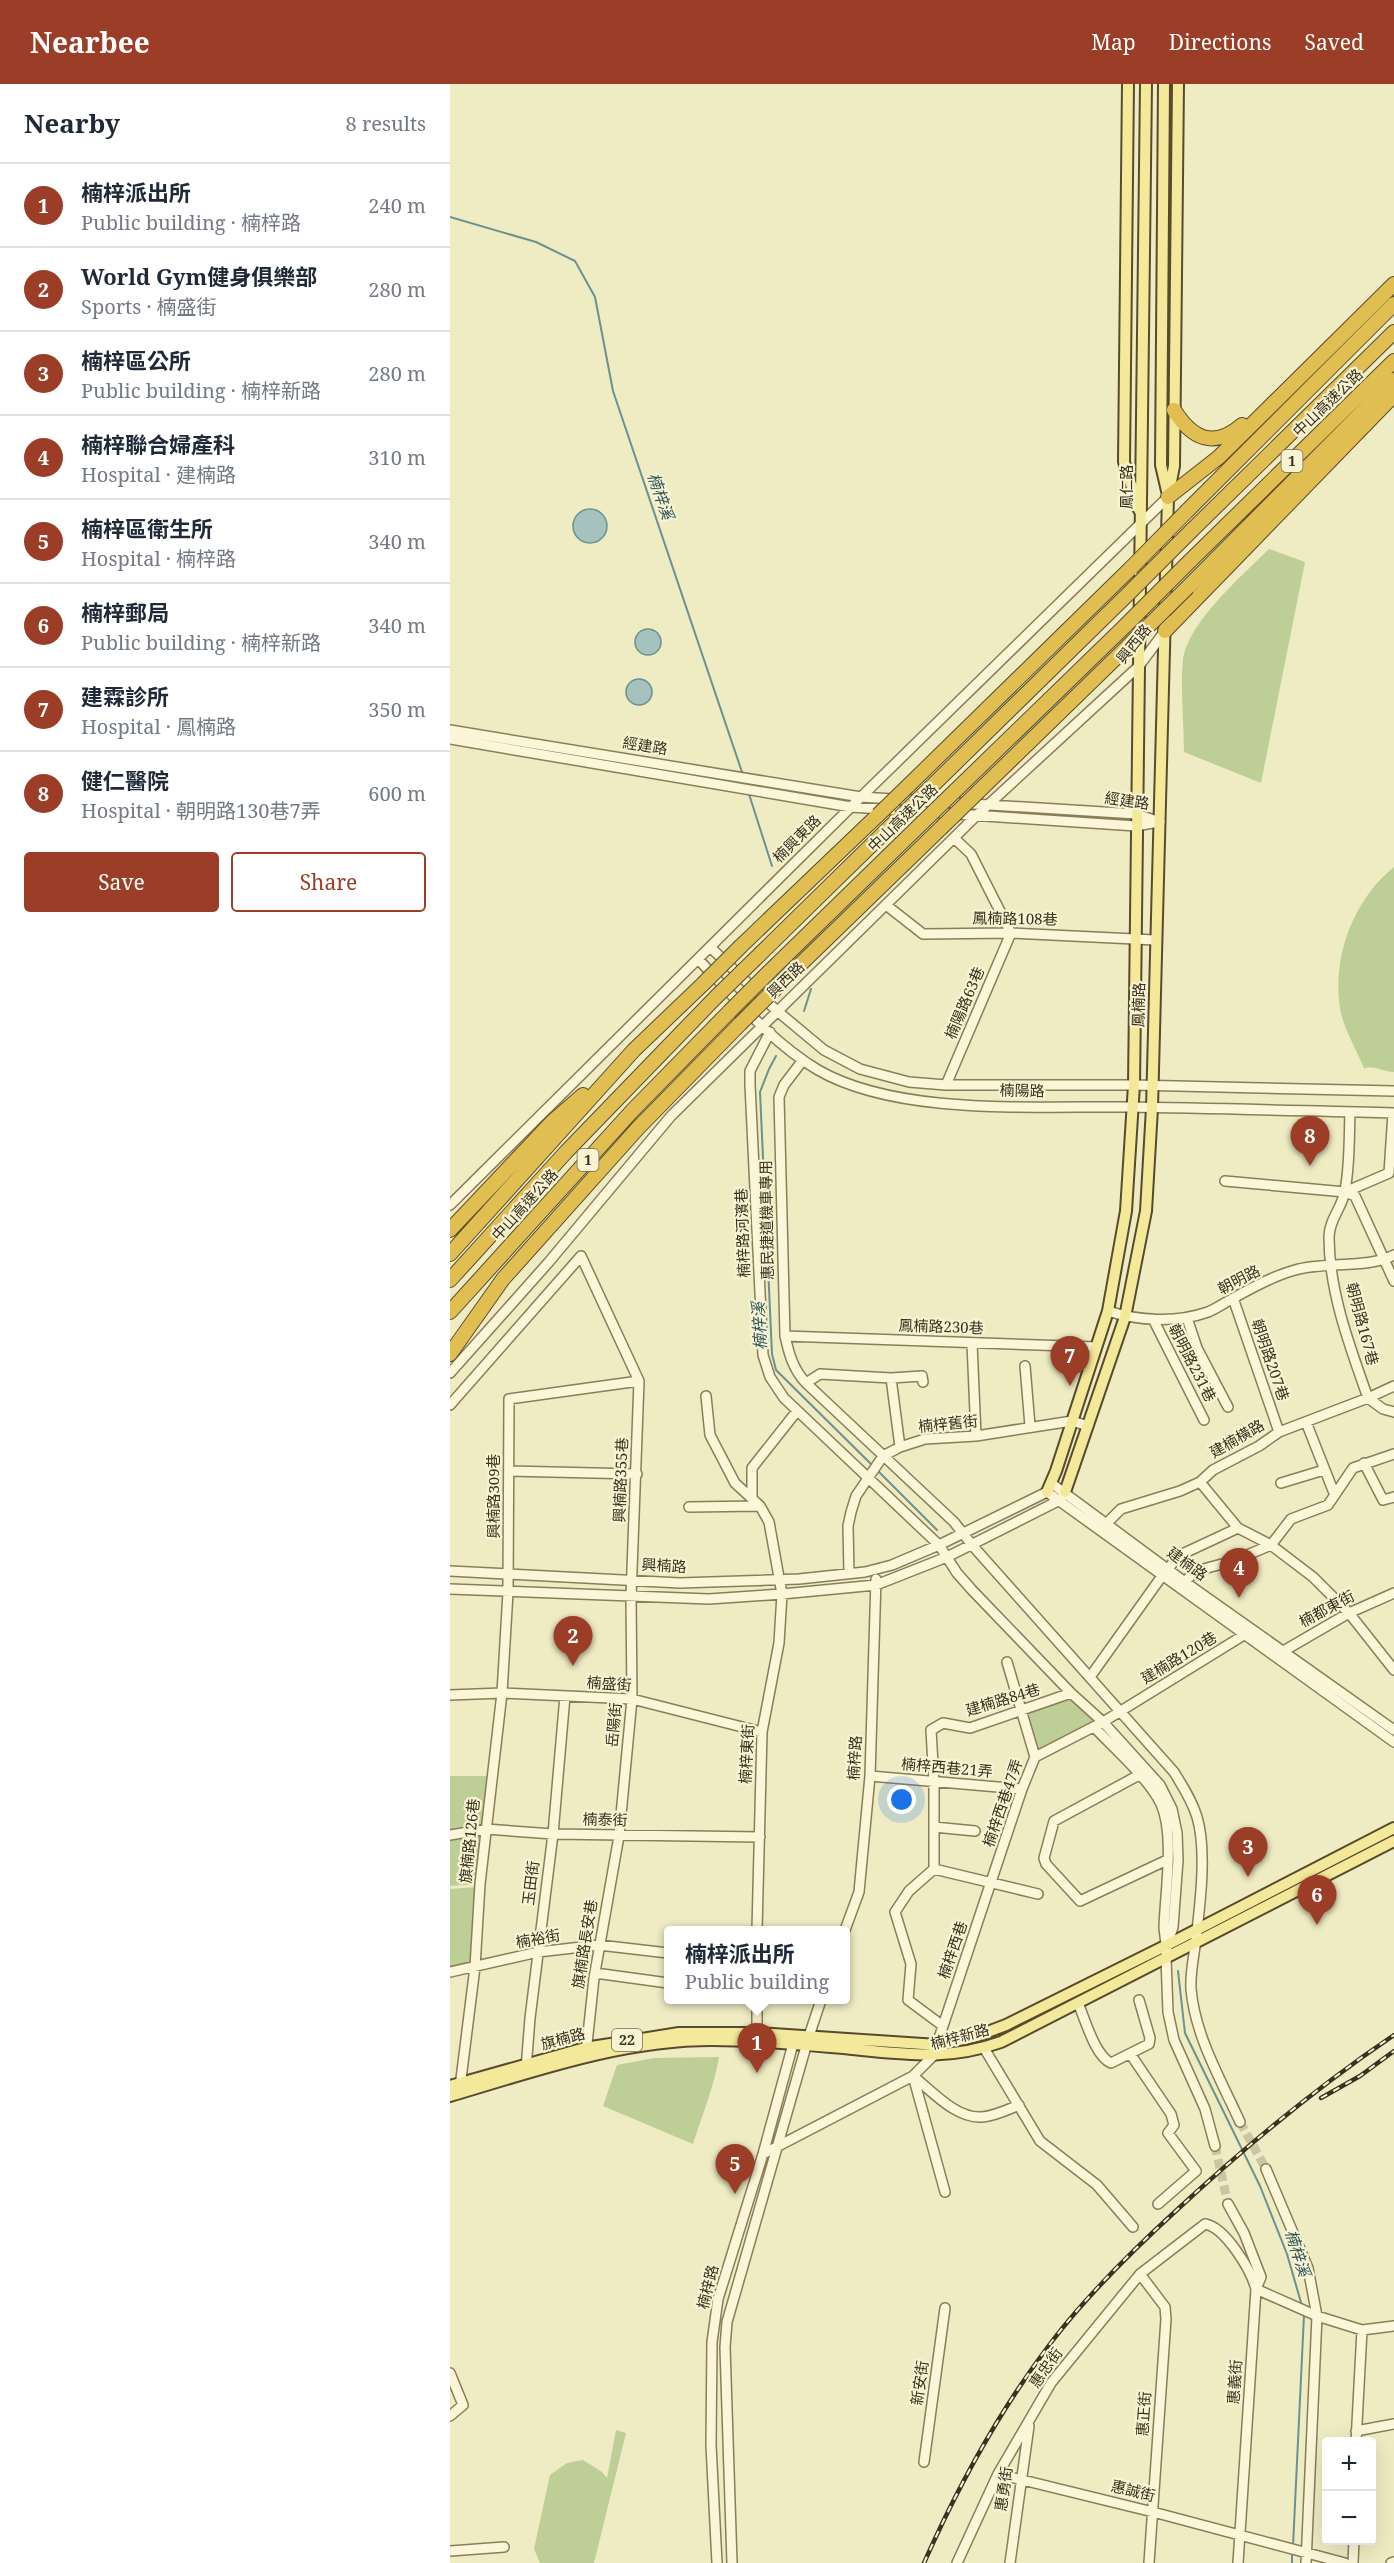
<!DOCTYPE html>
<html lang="en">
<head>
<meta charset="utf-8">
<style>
  body { margin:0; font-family:"Noto Serif","Noto Sans TC",serif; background:#f2f2f3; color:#1f2937 }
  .controls { position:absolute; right:18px; bottom:18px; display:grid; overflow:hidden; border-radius:6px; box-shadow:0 6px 24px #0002 }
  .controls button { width:54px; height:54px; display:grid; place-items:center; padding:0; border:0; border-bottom:2px solid #e0e1e3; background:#fff; color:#1f2937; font:30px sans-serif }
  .you { position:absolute; left:452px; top:1716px; width:21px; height:21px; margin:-15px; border:4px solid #fff; border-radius:50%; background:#1a73e8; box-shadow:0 0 0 9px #1a73e833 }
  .badge { display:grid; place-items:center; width:39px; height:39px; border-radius:50%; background:#9b3d27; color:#fff; font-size:20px; font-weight:700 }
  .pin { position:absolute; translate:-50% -50px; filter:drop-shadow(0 2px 3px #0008) }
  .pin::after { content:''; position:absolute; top:32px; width:21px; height:18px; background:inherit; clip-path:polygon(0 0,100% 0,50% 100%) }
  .popup { position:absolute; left:214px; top:1842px; width:186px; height:78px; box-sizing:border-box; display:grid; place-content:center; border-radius:6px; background:#fff; filter:drop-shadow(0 2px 4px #0005); font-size:20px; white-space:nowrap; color:#747a83 }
  .popup b { font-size:22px; color:#1f2937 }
  .popup::after { content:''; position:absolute; left:50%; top:100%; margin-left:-12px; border:12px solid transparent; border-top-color:#fff }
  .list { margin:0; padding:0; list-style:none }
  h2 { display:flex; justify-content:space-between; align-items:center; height:78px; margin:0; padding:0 24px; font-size:26px }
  h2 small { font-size:20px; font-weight:400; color:#747a83 }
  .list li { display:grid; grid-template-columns:39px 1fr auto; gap:18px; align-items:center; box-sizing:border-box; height:84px; padding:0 24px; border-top:2px solid #e0e1e3 }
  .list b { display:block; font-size:22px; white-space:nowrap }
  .list p { margin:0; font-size:20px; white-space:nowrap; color:#747a83 }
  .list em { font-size:20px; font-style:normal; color:#747a83 }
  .actions { display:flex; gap:12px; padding:18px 24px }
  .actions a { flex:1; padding:14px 0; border:2px solid #9b3d27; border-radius:6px; text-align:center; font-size:21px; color:#9b3d27 }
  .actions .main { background:#9b3d27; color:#fff }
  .map { position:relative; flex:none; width:944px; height:2479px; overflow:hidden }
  header { display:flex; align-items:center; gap:36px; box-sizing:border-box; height:84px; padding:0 30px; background:#9b3d27; color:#fff }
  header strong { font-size:28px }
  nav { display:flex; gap:33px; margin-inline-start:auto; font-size:21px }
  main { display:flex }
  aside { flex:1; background:#fff }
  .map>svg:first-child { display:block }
</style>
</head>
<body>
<header>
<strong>Nearbee</strong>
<nav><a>Map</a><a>Directions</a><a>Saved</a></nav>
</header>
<main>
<aside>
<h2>Nearby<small>8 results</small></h2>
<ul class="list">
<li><span class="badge">1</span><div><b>楠梓派出所</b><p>Public building · 楠梓路</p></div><em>240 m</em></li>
<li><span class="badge">2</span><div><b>World Gym健身俱樂部</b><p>Sports · 楠盛街</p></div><em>280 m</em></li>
<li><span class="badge">3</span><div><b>楠梓區公所</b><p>Public building · 楠梓新路</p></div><em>280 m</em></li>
<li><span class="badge">4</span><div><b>楠梓聯合婦產科</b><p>Hospital · 建楠路</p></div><em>310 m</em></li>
<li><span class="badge">5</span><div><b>楠梓區衛生所</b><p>Hospital · 楠梓路</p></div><em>340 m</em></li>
<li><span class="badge">6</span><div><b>楠梓郵局</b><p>Public building · 楠梓新路</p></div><em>340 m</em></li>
<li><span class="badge">7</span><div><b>建霖診所</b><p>Hospital · 鳳楠路</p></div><em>350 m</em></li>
<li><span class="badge">8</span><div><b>健仁醫院</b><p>Hospital · 朝明路130巷7弄</p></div><em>600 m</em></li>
</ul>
<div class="actions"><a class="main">Save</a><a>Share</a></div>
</aside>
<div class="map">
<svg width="944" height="2479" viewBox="0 0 944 2479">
  <rect width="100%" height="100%" fill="#efebc3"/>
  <path fill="#bdce97" d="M819 465 855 478 811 699 734 668C734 638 730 606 733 576 738 538 793 491 819 465Z
    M944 783V988C933 988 926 981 914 984 907 967 892 941 890 924 882 872 904 815 944 783Z
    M620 1613 646 1640 586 1668 575 1630Z
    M0 1692H40L34 1741 0 1746Z
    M36 1745 30 1800 0 1802V1752Z
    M27 1803 23 1881 0 1886V1805Z
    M269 1973C264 2003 252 2031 243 2060L153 2022 167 1981 204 1974Z
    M166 2346 176 2349 144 2479H90L84 2465 100 2391 117 2379 133 2376 152 2388 157 2394Z"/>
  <path fill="#a5c2bf" stroke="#6c918f" stroke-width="1.5" d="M123 442a17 17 0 1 1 34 0a17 17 0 1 1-34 0Z
    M185 558a13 13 0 1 1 26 0a13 13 0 1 1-26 0Z
    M176 608a13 13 0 1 1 26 0a13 13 0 1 1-26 0Z"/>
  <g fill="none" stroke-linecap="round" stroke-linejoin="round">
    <path stroke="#6c918f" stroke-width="2" d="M0 133 86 158 125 177 145 213 163 307 293 691
      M298 707 322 782
      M354 927 361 905
      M326 972 319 985 310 1008 322 1270 326 1286 422 1381
      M426 1385 487 1446
      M728 1887 735 1949 810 2102 837 2170 852 2222
      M843 2462 854 2231
      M842 2479V2468"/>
    <path stroke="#cbc6a2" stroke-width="9" stroke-dasharray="9 4.5" stroke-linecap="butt" d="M790 2038 816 2085
      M765 2062 778 2120"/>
    <defs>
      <path id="minor" d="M0 646 411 713 686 730 710 738
        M0 655 401 723 686 742 708 738
        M436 821 473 850 561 849 705 856
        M260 863 326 926 374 966 410 985 459 998 496 1001H684L944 1007
        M248 875C285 914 321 958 368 986 448 1032 584 1022 676 1023 765 1024 855 1027 944 1029
        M320 948 300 987V1001L313 1271 320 1293 334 1314 489 1461 507 1489 522 1506 621 1609 653 1638 710 1701 722 1725 727 1749 728 1776 723 1843 717 1861 716 1874 718 1928 724 1956 755 2025 765 2062
        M353 976 334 1001 329 1013 335 1252C339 1270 343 1285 356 1299L504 1438 522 1461 724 1688C733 1703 742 1716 747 1733 757 1766 750 1821 746 1855 744 1872 740 1889 741 1905 745 1952 771 1996 790 2038
        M496 1001 561 849 521 770 504 754
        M900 1028C899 1053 900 1081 895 1106 893 1123 879 1135 879 1153 879 1208 900 1263 918 1314L944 1302
        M775 1097 895 1108 905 1112 944 1197
        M895 1108 939 1089 943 1029
        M0 1121 411 713 718 413
        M783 1214 829 1348
        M658 1227C688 1237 727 1239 758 1228 766 1225 774 1219 782 1215 801 1204 823 1192 845 1186 875 1177 918 1185 944 1171
        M737 1234 747 1264 778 1323
        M703 1235 754 1336
        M335 1252 646 1263
        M522 1259 526 1352
        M575 1282 580 1342
        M0 1289 98 1179 221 1032 526 732 689 582 715 547
        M441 1294 450 1363
        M356 1299 370 1290 441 1294 472 1292 473 1298
        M256 1312 260 1351 285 1399 310 1422 319 1438 332 1510 329 1559 312 1648 307 1846
        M0 1321 131 1172 189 1297 181 1513 182 1615 169 1752 144 1894 136 1969
        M856 1338 884 1409
        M914 1379 933 1416 944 1413
        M59 1387 187 1390
        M750 1398 788 1444 821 1461 863 1493 899 1529 944 1586
        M601 1399 735 1498 944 1646
        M831 1399 874 1386
        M302 1414V1384L347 1327
        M239 1423 310 1422
        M652 1444 671 1425 730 1407 750 1398 763 1386 809 1362 829 1348 918 1314 933 1325 944 1328
        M718 1485 728 1472 788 1444
        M0 1487 230 1499 349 1495 415 1488 442 1481 489 1461 597 1408 944 1658
        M399 1489 398 1442 401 1428 406 1412 433 1372 450 1363 475 1355 526 1352 622 1337 638 1342
        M732 1500 746 1487 783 1477 821 1461 841 1435 878 1421 903 1384 944 1370
        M0 1505 259 1515 332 1510 426 1501 497 1473 610 1416 612 1413
        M830 1569 899 1529 944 1509
        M557 1578 585 1673
        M640 1593 712 1492
        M0 1611 52 1609 182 1615 312 1648
        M644 1643C663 1663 700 1696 711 1720 725 1752 715 1808 714 1844L716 1860
        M689 1691 604 1737 594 1774 596 1780 630 1817 717 1776
        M420 1692 572 1705
        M484 1743 525 1747
        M0 1751 36 1745 103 1750 310 1753
        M484 1785 588 1810
        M395 1846 409 1808 420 1692 426 1495
        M0 1888 88 1868 149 1861 218 1869
        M145 1889 218 1899
        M628 1919C635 1935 645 1972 661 1979L699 1960 700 1954 689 1916
        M493 1942 458 1916 461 1880 445 1828 459 1807 484 1785V1698L481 1646 493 1639 520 1644 621 1609
        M307 1949V1916
        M534 1964 590 2057 647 2101 683 2143
        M681 1971 721 2030 724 2041 718 2049 746 2087 708 2120
        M76 1985 80 1934 103 1750 115 1612
        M463 1992C482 2007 506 2035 532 2033 545 2032 557 2026 569 2021
        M463 1992 495 2108
        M10 2003 25 1883 30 1800 52 1609 58 1508 59 1315 189 1297
        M313 2070 463 1992 483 1972 572 1705 585 1673 653 1638 802 1546
        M816 2085 858 2184 867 2232 856 2479
        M778 2120 794 2149 811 2193 806 2205 867 2232 912 2246 944 2242
        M690 2190 715 2223 716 2235 699 2479
        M0 2289 13 2321 0 2332
        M906 2347 944 2340
        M906 2358 912 2246
        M474 2378 495 2224
        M548 2390 703 2428 895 2479
        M0 2467 54 2463
        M267 2479 261 2361 262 2258 268 2215 313 2070 343 1960 348 1957
        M282 2479 275 2263 277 2238 359 1952 371 1916
        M507 2479 548 2390 601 2299 690 2190 755 2140C775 2143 801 2186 806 2205L788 2479
        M560 2479 579 2342
        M903 2479 904 2456
        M941 2479 944 2478"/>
      <path id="major" d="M678 0 674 378 689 426
        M714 0 711 381 717 407
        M597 1408 606 1387 658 1227 676 1127 684 1001 696 0
        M615 1408 675 1233 696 1127 702 1024 718 413 724 382 728 0
        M0 2002 135 1964 229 1949H307L488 1961 527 1952 556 1941 717 1861 944 1744
        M0 2012C85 1987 172 1956 262 1956 309 1956 356 1961 402 1965 457 1970 498 1977 551 1958L944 1757"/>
      <path id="highway" d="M724 326C742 355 764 365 792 341
        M718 413 769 373 944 200
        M738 426 944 220
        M742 446 944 248
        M740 477 944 277
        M738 503 944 296
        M715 547 944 311
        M458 702 681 484
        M482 702 679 509
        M505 707 676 541
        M529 707 674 566
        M291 862 428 731
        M305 875 450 733
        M319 888 473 738
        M329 901 491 744
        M0 1146 102 1038 133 1011
        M0 1170 184 966 253 900
        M0 1196 116 1068 265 914
        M0 1228 182 1027 279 928
        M0 1270 53 1195 188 1044 290 940"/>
    </defs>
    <use href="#minor" stroke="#8b7d59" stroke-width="12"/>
    <use href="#major" stroke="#584a2e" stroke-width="14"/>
    <use href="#highway" stroke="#584a2e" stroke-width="16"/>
    <use href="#minor" stroke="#faf6d7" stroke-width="9"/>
    <use href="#major" stroke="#f4e99a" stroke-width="10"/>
    <use href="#highway" stroke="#e1be52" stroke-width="14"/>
    <defs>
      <path id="rail" d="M871 2014 910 1992 944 1967
        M474 2479C509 2400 551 2324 603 2256 640 2208 684 2165 729 2124 796 2062 867 2003 944 1951"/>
    </defs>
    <use href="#rail" stroke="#3a311e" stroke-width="4.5"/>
    <use href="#rail" stroke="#f7f3d3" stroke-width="2" stroke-dasharray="7" stroke-linecap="butt"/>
    <defs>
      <path id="highway-bridge" d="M681 484 738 426
        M679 509 742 446
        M676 541 740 477
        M674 566 738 503
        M428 731 458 702
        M450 733 482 702
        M473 738 505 707
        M491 744 529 707
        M253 900 291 862
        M265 914 305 875
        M279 928 319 888
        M290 940 329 901"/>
    </defs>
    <use href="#highway-bridge" stroke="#584a2e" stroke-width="16" stroke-linecap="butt"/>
    <use href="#highway-bridge" stroke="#e1be52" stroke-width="14"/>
  </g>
  <g text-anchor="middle" stroke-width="4.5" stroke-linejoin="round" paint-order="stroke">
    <g fill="#f7f3d3" stroke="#736b54" stroke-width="1.5">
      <rect x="831.5" y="366" width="21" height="22" rx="4.5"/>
      <rect x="127.5" y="1065" width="21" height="22" rx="4.5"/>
      <rect x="162" y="1945" width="30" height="22" rx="4.5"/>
    </g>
    <g font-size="14" font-weight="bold" fill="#3a311e">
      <text x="842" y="382">1</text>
      <text x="138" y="1081">1</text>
      <text x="177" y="1961">22</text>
    </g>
    <g font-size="15" fill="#3a311e" stroke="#f7f3d3">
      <text transform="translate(878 319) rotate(-44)" y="5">中山高速公路</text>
      <text transform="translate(677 403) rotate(-90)" y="5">鳳仁路</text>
      <text transform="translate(684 560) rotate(-51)" y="5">興西路</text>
      <text transform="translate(195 662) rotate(9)" y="5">經建路</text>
      <text transform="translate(677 717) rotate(8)" y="5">經建路</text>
      <text transform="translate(453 734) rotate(-44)" y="5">中山高速公路</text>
      <text transform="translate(347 755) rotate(-45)" y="5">楠興東路</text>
      <text transform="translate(565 835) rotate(1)" y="5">鳳楠路108巷</text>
      <text transform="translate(336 896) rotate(-44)" y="5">興西路</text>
      <text transform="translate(515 919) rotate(-67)" y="5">楠陽路63巷</text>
      <text transform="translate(689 921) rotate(-89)" y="5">鳳楠路</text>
      <text transform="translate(572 1007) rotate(1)" y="5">楠陽路</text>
      <text transform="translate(75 1121) rotate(-48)" y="5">中山高速公路</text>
      <text transform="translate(317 1136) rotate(-91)" y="5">惠民捷道機車專用</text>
      <text transform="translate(293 1149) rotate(-92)" y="5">楠梓路河濱巷</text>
      <text transform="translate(789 1196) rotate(-27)" y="5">朝明路</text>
      <text transform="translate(912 1240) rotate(75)" y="5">朝明路167巷</text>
      <text transform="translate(491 1243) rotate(2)" y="5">鳳楠路230巷</text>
      <text transform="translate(820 1276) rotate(71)" y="5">朝明路207巷</text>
      <text transform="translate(742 1279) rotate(63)" y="5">朝明路231巷</text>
      <text transform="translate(498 1340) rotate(-6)" y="5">楠梓舊街</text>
      <text transform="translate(787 1355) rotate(-30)" y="5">建楠橫路</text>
      <text transform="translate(171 1396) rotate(-88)" y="5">興楠路355巷</text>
      <text transform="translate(44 1412) rotate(-90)" y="5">興楠路309巷</text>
      <text transform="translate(737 1480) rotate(36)" y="5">建楠路</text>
      <text transform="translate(214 1482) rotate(3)" y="5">興楠路</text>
      <text transform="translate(877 1525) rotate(-28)" y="5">楠都東街</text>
      <text transform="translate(729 1574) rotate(-31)" y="5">建楠路120巷</text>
      <text transform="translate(159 1600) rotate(4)" y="5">楠盛街</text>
      <text transform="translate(553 1616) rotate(-17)" y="5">建楠路84巷</text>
      <text transform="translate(164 1641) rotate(-85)" y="5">岳陽街</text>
      <text transform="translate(297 1670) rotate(-87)" y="5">楠梓東街</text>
      <text transform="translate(405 1674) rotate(-87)" y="5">楠梓路</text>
      <text transform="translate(497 1684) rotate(5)" y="5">楠梓西巷21弄</text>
      <text transform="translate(553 1719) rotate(-71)" y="5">楠梓西巷47弄</text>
      <text transform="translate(155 1736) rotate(1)" y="5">楠泰街</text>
      <text transform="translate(20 1757) rotate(-84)" y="5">旗楠路126巷</text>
      <text transform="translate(81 1799) rotate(-83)" y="5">玉田街</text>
      <text transform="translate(88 1855) rotate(-10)" y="5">楠裕街</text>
      <text transform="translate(135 1860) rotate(-81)" y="5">旗楠路長安巷</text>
      <text transform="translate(503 1866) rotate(-71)" y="5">楠梓西巷</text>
      <text transform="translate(510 1953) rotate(-15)" y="5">楠梓新路</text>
      <text transform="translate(113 1955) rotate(-15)" y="5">旗楠路</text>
      <text transform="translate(258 2203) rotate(-76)" y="5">楠梓路</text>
      <text transform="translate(596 2284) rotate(-55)" y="5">惠忠街</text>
      <text transform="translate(785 2298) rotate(-86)" y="5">惠義街</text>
      <text transform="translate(470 2299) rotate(-82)" y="5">新安街</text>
      <text transform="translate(694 2330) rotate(-86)" y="5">惠正街</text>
      <text transform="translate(554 2405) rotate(-82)" y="5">惠勇街</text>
      <text transform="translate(683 2407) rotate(14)" y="5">惠誠街</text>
    </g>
    <g font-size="16" font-style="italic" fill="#2d545a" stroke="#f7f3d3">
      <text transform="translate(211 412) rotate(71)" y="6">楠梓溪</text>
      <text transform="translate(309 1242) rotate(-93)" y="6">楠梓溪</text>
      <text transform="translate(848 2169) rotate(72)" y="6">楠梓溪</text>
    </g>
  </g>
</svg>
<div class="controls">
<button>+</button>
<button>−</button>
</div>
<div class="you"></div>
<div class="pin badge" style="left:307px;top:1989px">1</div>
<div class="popup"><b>楠梓派出所</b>Public building</div>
<div class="pin badge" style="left:123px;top:1582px">2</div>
<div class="pin badge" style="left:798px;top:1793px">3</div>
<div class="pin badge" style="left:789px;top:1514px">4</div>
<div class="pin badge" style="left:285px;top:2110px">5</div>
<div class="pin badge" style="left:867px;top:1841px">6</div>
<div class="pin badge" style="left:620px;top:1302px">7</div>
<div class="pin badge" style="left:860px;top:1082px">8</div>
</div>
</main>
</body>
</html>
